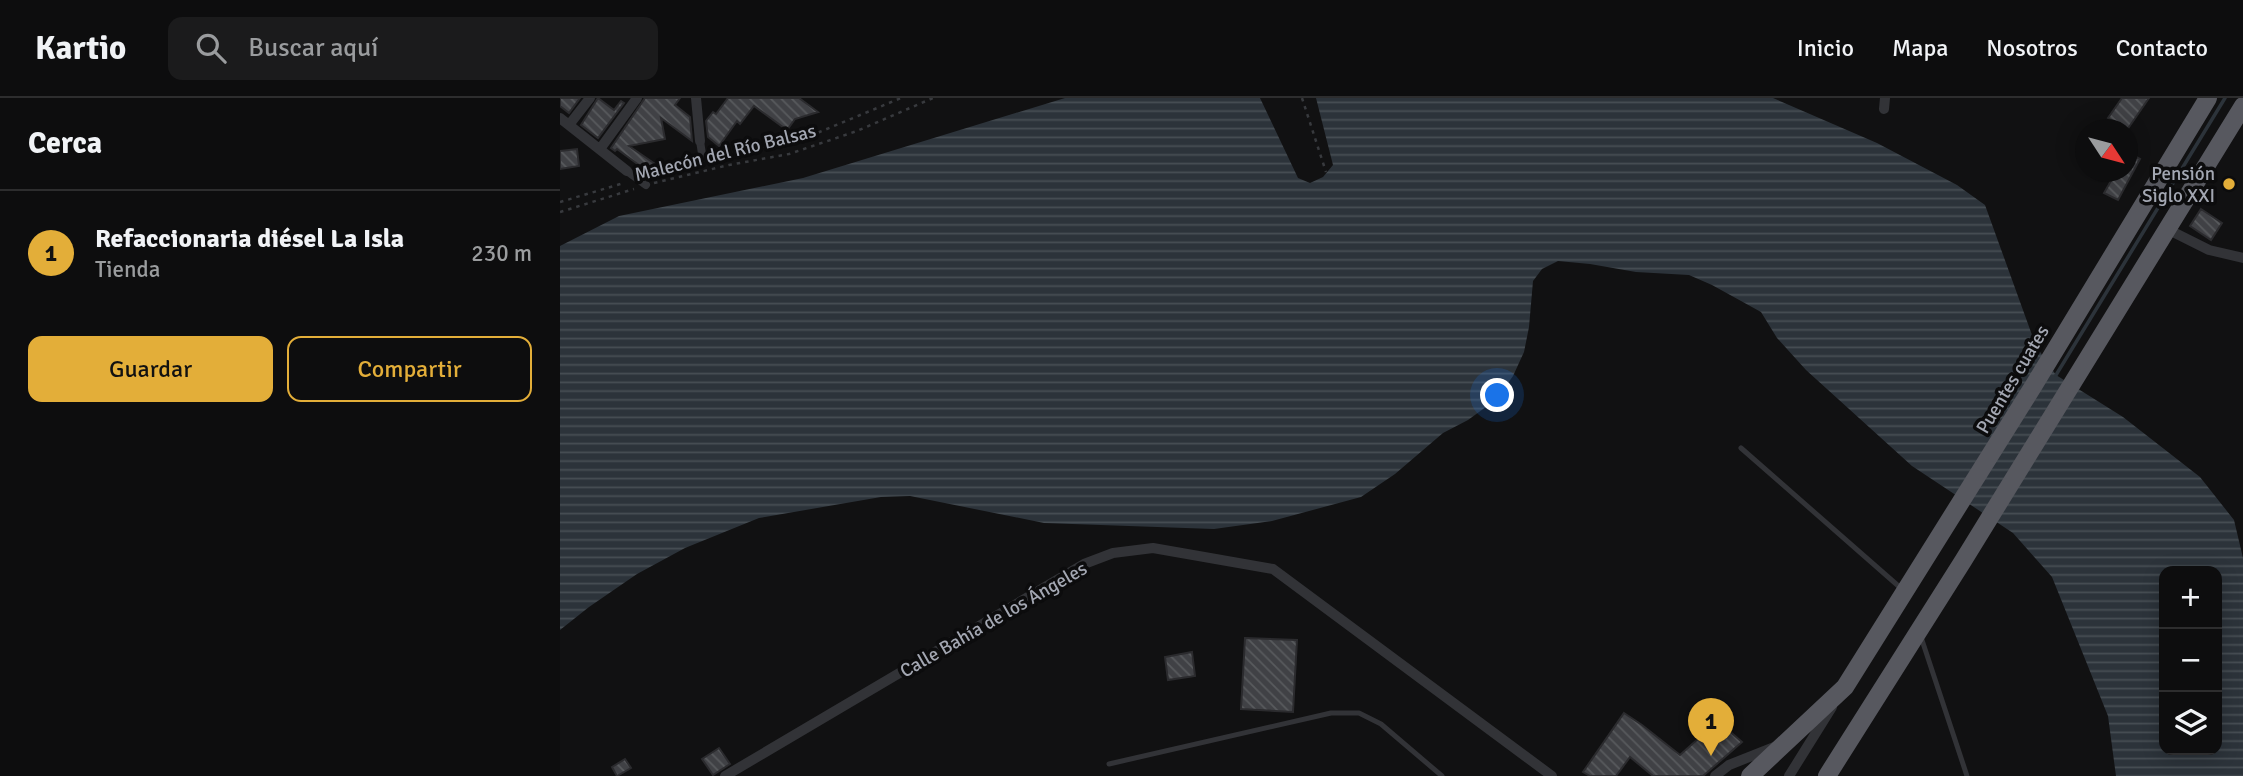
<!DOCTYPE html>
<html lang="es">
<head>
<meta charset="utf-8">
<style>
  body { margin:0; font-family:Signika,sans-serif; background:#1b1b1c; color:#f1f3f6 }
  .controls { position:absolute; right:21px; bottom:21px; display:grid; overflow:hidden; border-radius:14px; box-shadow:0 4px 18px #0003 }
  .controls button { width:63px; height:63px; display:grid; place-items:center; padding:0; border:0; border-bottom:2px solid #2d2d2e; background:#0d0d0e; color:#f1f3f6; font:35px sans-serif }
  .compass { position:absolute; left:1515px; top:21px; width:63px; height:63px; border-radius:50%; background:#0d0d0e; box-shadow:0 4px 18px #0003; rotate:126deg }
  .you { position:absolute; left:938px; top:298px; width:24px; height:24px; margin:-18px; border:5px solid #fff; border-radius:50%; background:#1a73e8; box-shadow:0 0 0 10px #1a73e833 }
  .badge { display:grid; place-items:center; width:46px; height:46px; border-radius:50%; background:#e3ae39; color:#111; font-size:23px; font-weight:700 }
  .pin { position:absolute; translate:-50% -58px; filter:drop-shadow(0 2px 4px #0008) }
  .pin::after { content:''; position:absolute; top:37px; width:24px; height:21px; background:inherit; clip-path:polygon(0 0,100% 0,50% 100%) }
  .list { margin:0; padding:0; list-style:none }
  h2 { display:flex; justify-content:space-between; align-items:center; height:91px; margin:0; padding:0 28px; font-size:30px }
  h2 small { font-size:23px; font-weight:400; color:#9a9c9e }
  .list li { display:grid; grid-template-columns:46px 1fr auto; gap:21px; align-items:center; box-sizing:border-box; height:126px; padding:0 28px; border-top:2px solid #2d2d2e }
  .list b { display:block; font-size:26px; white-space:nowrap }
  .list p { margin:0; font-size:23px; white-space:nowrap; color:#9a9c9e }
  .list em { font-size:23px; font-style:normal; color:#9a9c9e }
  .actions { display:flex; gap:14px; padding:21px 28px }
  .actions a { flex:1; padding:16px 0; border:2px solid #e3ae39; border-radius:14px; text-align:center; font-size:24px; color:#e3ae39 }
  .actions .main { background:#e3ae39; color:#111 }
  .icon { flex:none; width:38px; height:38px; fill:none; stroke:currentColor; stroke-width:2; stroke-linecap:round; stroke-linejoin:round }
  .map { position:relative; flex:none; width:1683px; height:678px; overflow:hidden }
  header { display:flex; align-items:center; gap:42px; box-sizing:border-box; height:98px; padding:0 35px; background:#0d0d0e; border-bottom:2px solid #2d2d2e }
  header strong { font-size:33px }
  nav { display:flex; gap:38px; margin-inline-start:auto; font-size:24px }
  .search { width:490px; height:63px; background:#1b1b1c; display:flex; align-items:center; gap:18px; box-sizing:border-box; padding:0 24px; border-radius:14px; color:#9a9c9e; font-size:26px }
  main { display:flex }
  aside { flex:1; background:#0d0d0e }
  .map>svg:first-child { display:block }
</style>
</head>
<body>
<header>
<strong>Kartio</strong>
<div class="search"><svg class="icon" aria-label="search" viewBox="0 0 24 24"><circle cx="10" cy="10" r="6"/><path d="M15 15l6 6"/></svg>Buscar aquí</div>
<nav><a>Inicio</a><a>Mapa</a><a>Nosotros</a><a>Contacto</a></nav>
</header>
<main>
<aside>
<h2>Cerca<small></small></h2>
<ul class="list">
<li><span class="badge">1</span><div><b>Refaccionaria diésel La Isla</b><p>Tienda</p></div><em>230 m</em></li>
</ul>
<div class="actions"><a class="main">Guardar</a><a>Compartir</a></div>
</aside>
<div class="map">
<svg width="1683" height="678" viewBox="0 0 1683 678">
  <defs>
    <pattern id="water-rules" width="6" height="5" patternUnits="userSpaceOnUse" patternTransform="scale(1.75)"><rect width="6" height="5" fill="#2c333a"/><path d="M0 2.5h6" fill="none" stroke="#474e54"/></pattern>
    <pattern id="building-back-hatch" width="6" height="6" patternUnits="userSpaceOnUse" patternTransform="scale(1.75)"><rect width="6" height="6" fill="#404145"/><path d="M-1 5l2 2M0 0l6 6M5-1l2 2" fill="none" stroke="#585a5d"/></pattern>
  </defs>
  <rect width="100%" height="100%" fill="#111112"/>
  <path fill="url(#water-rules)" fill-rule="evenodd" d="M505 0H700L738 80 750 85 763 79 773 67 756 0H1213L1317 45 1397 87 1425 107 1476 248 1496 277 1563 319 1640 379 1674 422 1683 460V678H1556L1548 618 1492 479 1453 435 1352 368 1246 272 1217 240 1201 214 1152 187 1129 177 1076 174 1030 166 998 163 982 171 973 183 969 229 964 254 953 278 941 295 930 306 908 322 883 335 835 376 801 399 712 423 654 431 484 425 350 398 321 399 199 420 125 450 77 476 29 509 0 532V148L59 118 243 80ZM1604 473H1657V652H1604Z"/>
  <g fill="none" stroke-linecap="round" stroke-linejoin="round">
    <path stroke="#2c333a" stroke-width="3.5" d="M1496 277 1665 0"/>
  </g>
  <path fill="url(#building-back-hatch)" stroke="#2b2b2e" stroke-width="2" d="M0 0H20L9 15 0 8Z
    M38 0 54 12 61 3 64 5 38 40 21 27Z
    M85 0H120L115 7 130 19 132 43 101 20 105 41 69 48 101 70 90 75 57 51 55 53 51 50Z
    M168 0H239L258 14 235 21 227 32 194 8 180 26 177 23 159 48 148 39 146 23 153 14 156 16Z
    M1562 0H1589L1567 32 1548 20Z
    M17 51 19 68 0 71V53Z
    M1567 54 1580 61 1558 102 1544 95 1556 74H1567Z
    M1641 111 1662 125 1651 142 1630 128Z
    M685 540 737 542 733 614 681 611Z
    M632 554 635 578 608 582 605 559Z
    M1064 615 1082 627 1120 657 1158 623 1182 644 1143 678H1093L1070 659 1056 678H1030L1023 674Z
    M159 650 170 666 153 677 142 661Z
    M65 661 71 670 57 678 52 669Z"/>
  <g fill="none" stroke-linecap="round" stroke-linejoin="round">
    <path stroke="#383a3e" stroke-width="2.5" stroke-dasharray="3.5 5" stroke-linecap="butt" d="M742 0 766 74
      M151 60 250 38 341 0
      M90 77 135 65
      M94 85 169 67 229 56 297 33 373 0
      M0 104 64 85
      M0 114 74 91"/>
    <path stroke="#323337" stroke-width="5" d="M1181 350 1343 492
      M1361 539 1407 678
      M549 666 771 615H799L821 626 882 678"/>
    <path stroke="#323337" stroke-width="8" d="M140 43 143 62
      M67 73 86 87"/>
    <path stroke="#323337" stroke-width="10" d="M136 0 140 43
      M1324 11 1325 0
      M0 20 67 73
      M9 27 30 0
      M40 51 77 0
      M1607 131 1649 152 1683 160
      M165 678 524 466 553 455 593 450 713 471 992 678
      M1155 678 1169 667 1217 648
      M1229 678 1272 609"/>
    <path stroke="#57585f" stroke-width="18" d="M1190 678 1285 589 1474 287 1648 0
      M1267 678 1403 463 1683 8"/>
  </g>
  <circle fill="#e3ae39" stroke="#0c0c0d" stroke-width="2.5" cx="1669" cy="86" r="7"/>
  <g text-anchor="middle" stroke-width="7" stroke-linejoin="round" paint-order="stroke">
    <g font-size="19" fill="#a3a7b2" stroke="#0c0c0d">
      <text transform="translate(165 54) rotate(-14)" y="7">Malecón del Río Balsas</text>
      <text transform="translate(1452 281) rotate(-59)" y="7">Puentes cuates</text>
      <text transform="translate(433 521) rotate(-30)" y="7">Calle Bahía de los Ángeles</text>
    </g>
    <g font-size="19" fill="#a3a7b2" stroke="#0c0c0d" text-anchor="end">
      <text x="1655" y="82">Pensión<tspan x="1655" dy="22">Siglo XXI</tspan></text>
    </g>
  </g>
</svg>
<div class="controls">
<button>+</button>
<button>−</button>
<button><svg class="icon" aria-label="layers" viewBox="0 0 24 24"><path d="M12 4l9 5-9 5-9-5zM3 14l9 5 9-5"/></svg></button>
</div>
<svg class="compass" viewBox="-18 -18 36 36"><path d="M0-13l5 13h-10z" fill="#e53935"/><path d="M0 13l5-13h-10z" fill="#9a9c9e"/></svg>
<div class="you"></div>
<div class="pin badge" style="left:1151px;top:658px">1</div>
</div>
</main>
</body>
</html>
